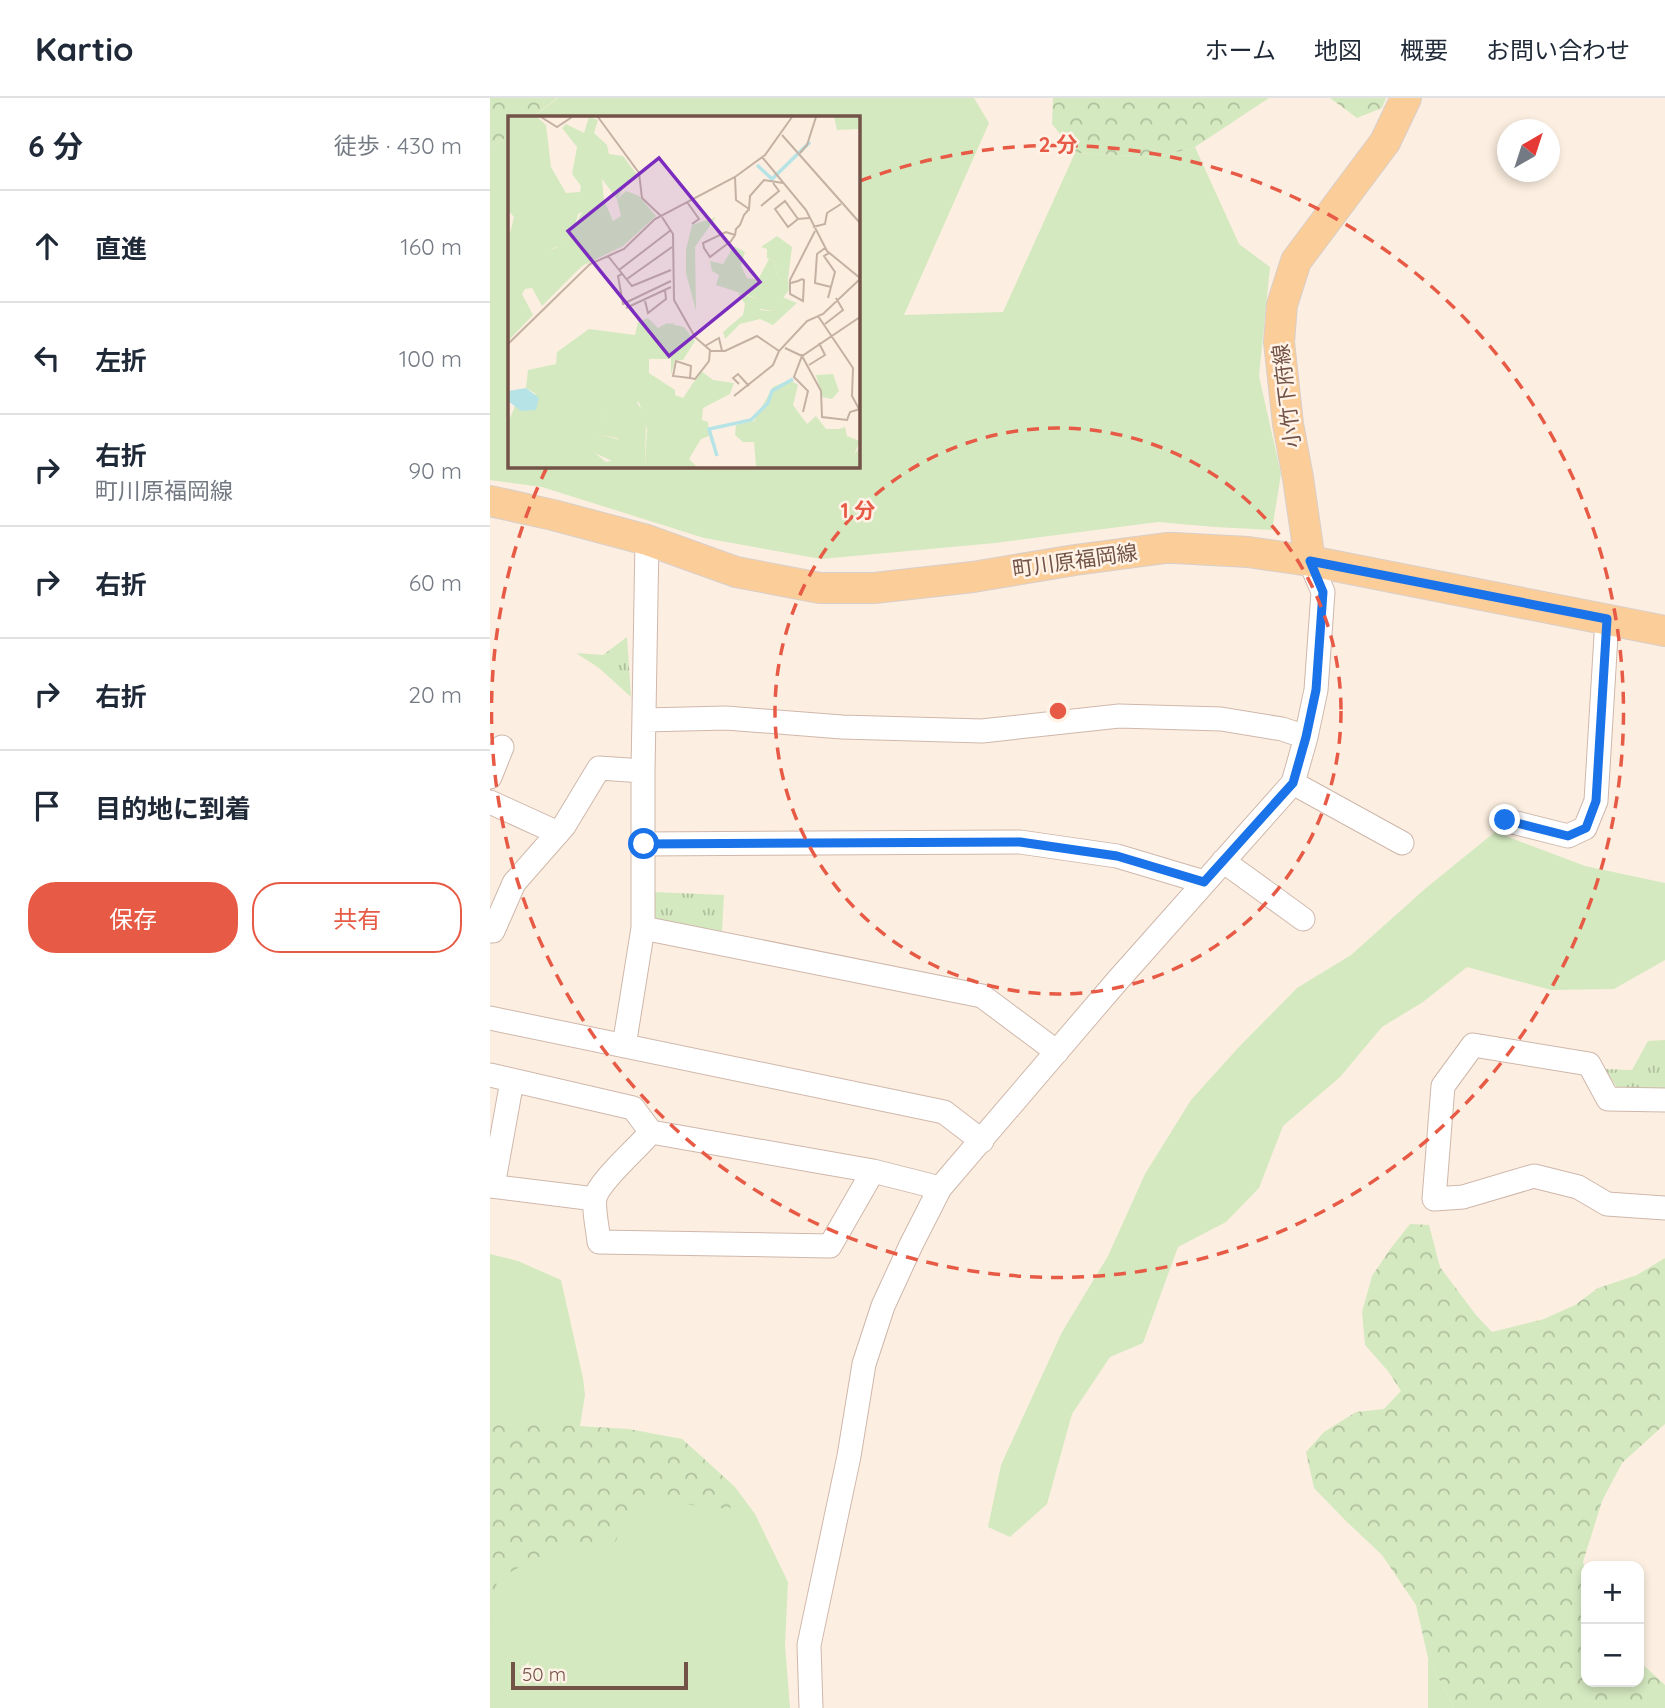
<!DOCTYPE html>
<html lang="ja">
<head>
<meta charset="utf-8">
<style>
  body { margin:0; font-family:Quicksand,"Noto Sans JP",sans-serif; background:#f2f2f3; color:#1f2937 }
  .controls { position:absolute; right:21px; bottom:21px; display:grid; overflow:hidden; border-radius:14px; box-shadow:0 4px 10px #0003 }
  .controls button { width:63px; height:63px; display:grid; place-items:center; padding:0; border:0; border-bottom:2px solid #e0e1e3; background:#fff; color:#1f2937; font:35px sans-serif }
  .compass { position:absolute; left:1007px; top:21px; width:63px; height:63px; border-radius:50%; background:#fff; box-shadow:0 4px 10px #0003; rotate:39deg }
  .scale { position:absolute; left:21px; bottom:18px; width:177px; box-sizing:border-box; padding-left:7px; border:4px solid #735348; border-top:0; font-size:19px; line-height:24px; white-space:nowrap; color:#735348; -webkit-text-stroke:5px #fff3e7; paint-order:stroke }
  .stop { position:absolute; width:21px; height:21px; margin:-16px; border:5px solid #1a73e8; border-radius:50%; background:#fff }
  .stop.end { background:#1a73e8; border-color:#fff; box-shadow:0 2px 7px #0008 }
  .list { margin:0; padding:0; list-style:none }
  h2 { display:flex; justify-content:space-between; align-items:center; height:91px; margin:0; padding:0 28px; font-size:30px }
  h2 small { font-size:23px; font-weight:400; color:#747a83 }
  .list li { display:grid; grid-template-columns:46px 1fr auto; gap:21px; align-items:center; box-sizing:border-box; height:112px; padding:0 28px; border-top:2px solid #e0e1e3 }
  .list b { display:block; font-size:26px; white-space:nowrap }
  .list p { margin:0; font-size:23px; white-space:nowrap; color:#747a83 }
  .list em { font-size:23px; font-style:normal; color:#747a83 }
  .actions { display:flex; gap:14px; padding:21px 28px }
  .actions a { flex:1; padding:16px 0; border:2px solid #e75a45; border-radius:28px; text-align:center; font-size:24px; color:#e75a45 }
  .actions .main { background:#e75a45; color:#fff }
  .icon { flex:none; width:38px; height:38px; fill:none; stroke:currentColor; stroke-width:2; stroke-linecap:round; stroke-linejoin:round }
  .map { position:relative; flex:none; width:1175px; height:1610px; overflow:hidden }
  header { display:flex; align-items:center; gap:42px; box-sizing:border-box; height:98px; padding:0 35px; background:#fff; border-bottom:2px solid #e0e1e3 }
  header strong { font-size:33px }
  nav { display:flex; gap:38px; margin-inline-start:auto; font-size:24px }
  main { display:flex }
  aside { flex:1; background:#fff }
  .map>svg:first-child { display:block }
</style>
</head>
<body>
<header>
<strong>Kartio</strong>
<nav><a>ホーム</a><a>地図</a><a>概要</a><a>お問い合わせ</a></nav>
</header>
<main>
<aside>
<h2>6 分<small>徒歩 · 430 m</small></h2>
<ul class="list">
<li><svg class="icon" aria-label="ahead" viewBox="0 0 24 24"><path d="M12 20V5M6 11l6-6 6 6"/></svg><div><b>直進</b></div><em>160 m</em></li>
<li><svg class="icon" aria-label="left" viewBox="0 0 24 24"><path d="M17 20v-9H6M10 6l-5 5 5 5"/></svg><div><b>左折</b></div><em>100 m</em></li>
<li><svg class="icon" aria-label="right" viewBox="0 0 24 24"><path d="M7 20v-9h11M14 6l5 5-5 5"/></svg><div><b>右折</b><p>町川原福岡線</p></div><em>90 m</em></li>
<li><svg class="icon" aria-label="right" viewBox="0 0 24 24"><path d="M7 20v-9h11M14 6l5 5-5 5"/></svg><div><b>右折</b></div><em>60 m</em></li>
<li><svg class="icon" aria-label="right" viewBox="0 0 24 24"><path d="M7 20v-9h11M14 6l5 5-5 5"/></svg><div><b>右折</b></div><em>20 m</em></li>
<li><svg class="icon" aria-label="arrive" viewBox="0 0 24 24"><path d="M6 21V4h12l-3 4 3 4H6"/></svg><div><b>目的地に到着</b></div></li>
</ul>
<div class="actions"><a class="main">保存</a><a>共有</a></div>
</aside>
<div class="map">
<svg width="1175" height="1610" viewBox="0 0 1175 1610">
  <defs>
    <pattern id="forest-crowns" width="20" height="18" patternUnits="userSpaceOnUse" patternTransform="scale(1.75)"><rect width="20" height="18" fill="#d4e9c0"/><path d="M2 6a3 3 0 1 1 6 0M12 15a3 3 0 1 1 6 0" fill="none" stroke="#b0bf9e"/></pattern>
    <pattern id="park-tufts" width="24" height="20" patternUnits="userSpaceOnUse" patternTransform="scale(1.75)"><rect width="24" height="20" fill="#d4e9c0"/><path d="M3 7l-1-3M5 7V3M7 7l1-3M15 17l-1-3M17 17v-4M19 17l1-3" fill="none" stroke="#b0bf9e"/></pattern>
  </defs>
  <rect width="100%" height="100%" fill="#fcefe1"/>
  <path fill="#d4e9c0" d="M68 0H484L499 25 414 217 513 214 585 55 669 59 705 49 749 146 780 169 769 278 791 376 782 432 725 429 668 424 505 445 331 461 214 440 52 389 0 382V51L19 37V368H368V19H43Z
    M1005 734 1095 768 1175 785V862L1124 891 1061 892 977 869 933 904 892 929 850 979 793 1028 769 1090 736 1124 688 1149 653 1245 620 1259 582 1316 557 1406 520 1439 498 1429 511 1367 572 1234 618 1158 655 1076 701 1002 747 951 807 890 861 857 936 790Z
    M0 1156 28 1163 71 1182 93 1280 95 1297 90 1328 192 1341 245 1389 265 1416 298 1484 295 1547 300 1610H0Z
    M938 1560 964 1610H938Z"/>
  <path fill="url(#forest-crowns)" d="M0 0H67L43 19H19V37L0 51Z
    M563 0H779L705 49 669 59 585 55 562 26Z
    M840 0H896L892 10 867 20Z
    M920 1126 939 1127 950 1169 986 1217 1002 1234 1054 1221 1085 1207 1108 1190 1147 1177 1175 1160V1326L1132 1365 1112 1403 1093 1464 1096 1477V1584H1149V1563L1175 1587V1610H964L938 1560 926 1507 892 1457 856 1423 824 1390 816 1354 834 1334 866 1314 894 1311 911 1293 898 1273 875 1247 872 1214 882 1178 901 1150Z
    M0 1323 139 1331 192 1341 245 1389 240 1411 192 1406 144 1396 124 1448 62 1452 7 1481 1 1538 0 1539Z"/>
  <path fill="url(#park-tufts)" d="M137 539 141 599 109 570 86 555 113 557Z
    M164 794 234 797 232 833 164 822Z
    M1175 942V994L1132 996 1114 971 1142 972 1158 943Z"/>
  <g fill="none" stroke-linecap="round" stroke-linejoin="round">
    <defs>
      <path id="minor" d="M157 442 153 673V830L492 898 567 954
        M155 622 236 620 352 629 492 633 629 618 731 621 792 631 816 639
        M0 679 12 649
        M803 685 912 745
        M0 704 68 735
        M1015 722 1078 738 1095 730 1106 703 1117 521
        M154 746 530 744 627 758 714 784
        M733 763 813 821
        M0 833H3L24 785 74 728 109 670 153 673
        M0 920 454 1014 492 1043
        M134 948 153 830
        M0 977 143 1010 161 1034 383 1073 450 1090
        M1175 1002 1118 1001 1099 966 983 947 953 988 944 1101 973 1099 1044 1078 1088 1089 1117 1106 1175 1110
        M161 1034C148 1050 109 1083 105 1100 103 1111 108 1132 109 1144L340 1148 383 1073
        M0 1088 105 1101
        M3 1088 22 983
        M321 1610 319 1547 359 1358 374 1266 393 1208 421 1147 450 1090 628 882 803 685 816 639 826 592 833 494 820 463"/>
      <path id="major" d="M0 403 63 417 157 442 246 474 330 490H384L483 479 585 462 676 450H685L758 454 820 463 1175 533
        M820 463 808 380 798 326 789 244 792 207 806 163 895 44 916 0"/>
    </defs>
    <use href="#minor" stroke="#cfb7ab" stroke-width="25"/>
    <use href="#major" stroke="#d8cfcc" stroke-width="32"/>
    <use href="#minor" stroke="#fff" stroke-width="23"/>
    <use href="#major" stroke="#fbcd99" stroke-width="30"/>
  </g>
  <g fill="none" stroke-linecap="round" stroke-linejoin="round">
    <path stroke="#1a73e8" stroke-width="9" d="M154 746 530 744 627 758 714 784 803 685 816 639 826 592 833 494 820 463 1117 521 1106 703 1096 730 1078 738 1015 722"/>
  </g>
  <g fill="none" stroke="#e75a45" stroke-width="3.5" stroke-dasharray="12 9">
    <circle cx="568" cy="613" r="283"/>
    <path d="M370 83A566 566 0 1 1 57 369"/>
  </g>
  <g text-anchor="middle" stroke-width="5" stroke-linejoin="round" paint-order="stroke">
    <g font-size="21" fill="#735348" stroke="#fff3e7">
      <text transform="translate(797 298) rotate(-97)" y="7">小竹下府線</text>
      <text transform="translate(585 463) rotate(-8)" y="7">町川原福岡線</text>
    </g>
  </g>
  <g transform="translate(18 18)">
    <rect width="352" height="352" fill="#fcefe1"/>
    <path d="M118 75 131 80 148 100 115 130 74 150 34 190 24 172 17 173 14 178 25 199 0 225V125H26L44 133 57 129 75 94 96 84 105 105 113 100 109 83ZM208 101 187 131 188 195 178 157V134L184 109ZM269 120 284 131 280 163 269 161 267 146 259 142V133L253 131ZM230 177 250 183 252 194 265 195 274 181 289 187 265 209 252 203 232 208 217 223 215 216 235 199 237 188ZM140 202 150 212 159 207 176 211 187 225 175 244H167L163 259V243H141V257L167 274V279L175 282 193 255 205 264 226 267 222 278 195 292 194 304 200 306 201 320 193 323 181 343 189 351H137L139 313 131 286 111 288 94 298 90 318 116 325 117 330 107 333 104 345 71 330 50 351H0V307L7 290 28 278 18 272 20 254 48 248 49 236 81 213 127 219 130 206ZM337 311 339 320 352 325 346 339 330 336 331 313Z" fill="#d4e9c0"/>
    <path d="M0 1H29L38 9 43 51 58 77 72 76 73 70 64 58 69 31 54 12 58 8 76 17 81 1 90 4 86 17 99 29 101 38 115 40 130 60 121 63 109 83 94 63 96 84 70 98 63 128 37 134 26 125H0L6 101 0 94ZM326 1H352V13L329 14ZM226 130 237 136 233 150 239 162 250 164 261 143 267 146 269 161 280 163 281 174 265 195 248 192 250 183 245 181 208 169 211 159 204 155 202 145 215 148ZM166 207 153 229 155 240 141 243V257L134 263 119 256 129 233 154 210ZM282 264 290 269 285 289 299 308 308 300 318 313H331V335L346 339 352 331V351H248L246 326H235L227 319 228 309 246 305 265 271ZM114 277H123L138 301 137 351H50L72 325 98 346 103 345 102 330H117L109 322 89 318 94 298 104 288H111Z" fill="#d4e9c0"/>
    <path d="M325 258 331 275 324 283 314 281 308 259Z" fill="#d4e9c0"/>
    <path d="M18 272 31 282 28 294 13 295 0 285V275Z" fill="#b6e3e5"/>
    <path fill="none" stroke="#b6e3e5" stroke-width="3.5" d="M249 49 264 63 302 26M209 340 201 313 243 304 260 287 264 275 285 263"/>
    <path fill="none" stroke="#c5b1a4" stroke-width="2" d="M33 1 49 11 64 1M90 1 131 57 134 82 153 100M274 19 352 107M292 37 299 29 308 1M254 41 298 94 319 135 352 162M227 61 228 84 241 93 242 80 256 64 275 67M179 86 191 103 184 108M253 90 271 75 265 67M154 101 165 118 166 184 187 221 203 235H217L249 220 271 235M290 103 280 111 267 93 277 85 290 103 301 102M305 111 317 108 319 97 333 88M227 119 218 116 195 127 196 132 202 141 223 125 227 119 228 113 232 109 236 99 241 93M317 132 309 138 307 167 323 171M100 140 124 170 163 154M111 154 163 114M114 158 110 160 115 188 163 165M119 163 164 131M283 167 290 165 294 163 296 164 295 185 282 178V164L307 115M320 182 327 156 316 140 321 137M137 185 140 197 158 183 157 174M118 192 163 171M310 200 345 252 344 280 351 293M317 208 335 194 328 182M0 228 82 148 116 133 147 103 227 61 257 39 284 1M197 230 211 222 214 235M277 232 294 240 352 201M301 249 317 239 311 227M182 262 183 250 168 245 165 260 182 262 187 263 201 245 202 234M231 268 225 262 230 258 241 270M226 280 265 249 271 235 299 205 315 198 352 163M295 296 300 275 286 261 294 240 313 275 314 301 339 304 342 296 352 293"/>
    <path fill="#7b2cbf" fill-opacity="0.15" stroke="#7b2cbf" stroke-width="3.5" d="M151 42 252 166 161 240 60 115Z"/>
    <rect width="352" height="352" fill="none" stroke="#735348" stroke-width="3.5"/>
  </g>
  <circle cx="568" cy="613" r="10" fill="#e75a45" stroke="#fff3e7" stroke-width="3.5"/>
  <g font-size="21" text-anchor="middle" font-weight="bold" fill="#e75a45" stroke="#fff3e7" stroke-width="5" stroke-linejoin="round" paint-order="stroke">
    <text x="568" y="54">2 分</text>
    <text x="368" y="420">1 分</text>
  </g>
</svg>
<div class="controls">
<button>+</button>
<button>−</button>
</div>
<svg class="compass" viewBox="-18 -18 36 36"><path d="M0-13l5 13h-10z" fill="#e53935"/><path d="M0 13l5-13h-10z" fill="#747a83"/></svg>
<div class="scale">50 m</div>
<div class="stop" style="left:154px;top:746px"></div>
<div class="stop end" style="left:1015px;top:722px"></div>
</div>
</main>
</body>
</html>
